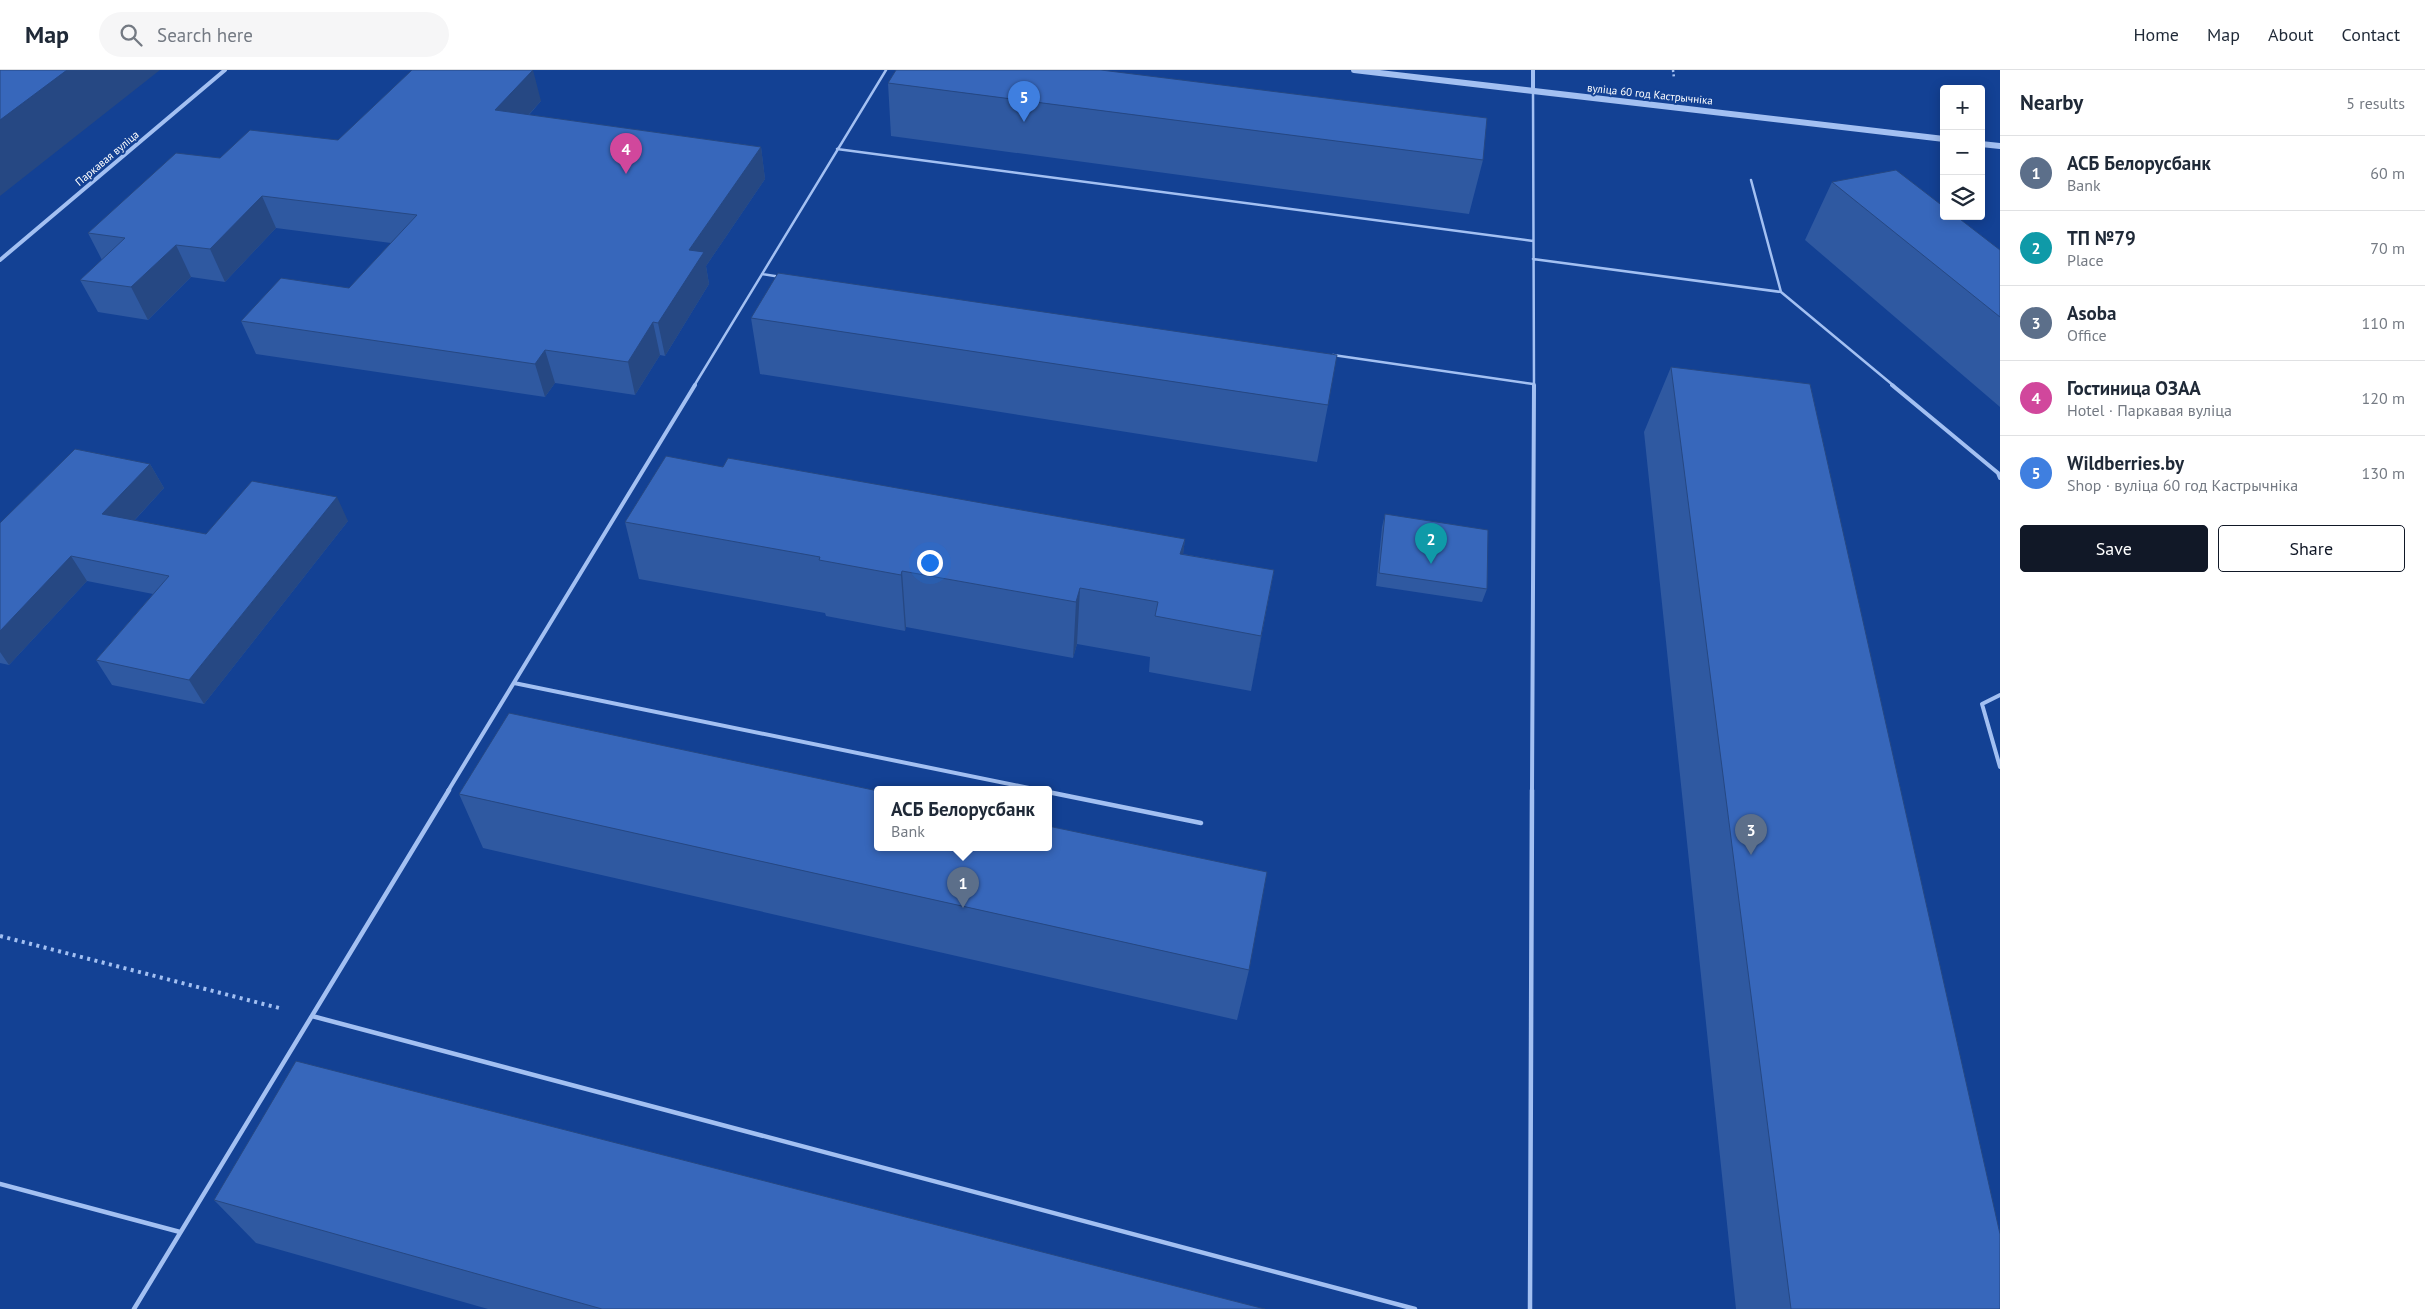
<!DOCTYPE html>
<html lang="en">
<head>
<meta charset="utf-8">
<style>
  body { margin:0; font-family:"PT Sans",sans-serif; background:#f6f6f7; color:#1f2937 }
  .controls { position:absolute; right:15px; top:15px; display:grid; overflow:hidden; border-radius:5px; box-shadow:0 2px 12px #0003 }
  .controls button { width:45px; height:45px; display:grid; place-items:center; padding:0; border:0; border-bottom:1px solid #e0e1e3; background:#fff; color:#1f2937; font:25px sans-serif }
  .you { position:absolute; left:929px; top:492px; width:18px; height:18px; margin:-12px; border:4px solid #fff; border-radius:50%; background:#1a73e8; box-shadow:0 0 0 8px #1a73e833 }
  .badge { display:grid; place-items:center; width:32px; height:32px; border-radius:50%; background:#111827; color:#fff; font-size:16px; font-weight:700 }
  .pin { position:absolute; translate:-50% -41px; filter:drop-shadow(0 1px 2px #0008) }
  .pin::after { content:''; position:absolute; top:26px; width:18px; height:15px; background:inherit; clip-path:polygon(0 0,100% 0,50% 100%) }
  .popup { position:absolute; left:874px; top:716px; width:178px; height:65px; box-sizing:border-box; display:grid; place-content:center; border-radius:5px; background:#fff; filter:drop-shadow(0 1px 4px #0005); font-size:16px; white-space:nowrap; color:#747a83 }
  .popup b { font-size:19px; color:#1f2937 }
  .popup::after { content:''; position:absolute; left:50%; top:100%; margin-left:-10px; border:10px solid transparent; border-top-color:#fff }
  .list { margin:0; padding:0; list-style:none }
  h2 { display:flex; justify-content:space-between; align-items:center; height:65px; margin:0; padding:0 20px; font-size:21px }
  h2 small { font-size:16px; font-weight:400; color:#747a83 }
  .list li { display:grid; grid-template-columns:32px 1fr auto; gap:15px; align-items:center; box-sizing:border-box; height:75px; padding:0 20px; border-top:1px solid #e0e1e3 }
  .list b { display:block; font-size:19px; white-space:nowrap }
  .list p { margin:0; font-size:16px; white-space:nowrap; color:#747a83 }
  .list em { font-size:16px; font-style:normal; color:#747a83 }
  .actions { display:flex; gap:10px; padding:15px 20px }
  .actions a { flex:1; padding:11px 0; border:1px solid #111827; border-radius:5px; text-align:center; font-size:18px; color:#111827 }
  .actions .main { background:#111827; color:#fff }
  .icon { flex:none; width:28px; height:28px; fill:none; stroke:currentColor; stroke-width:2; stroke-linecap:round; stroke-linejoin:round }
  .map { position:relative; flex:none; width:2000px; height:1239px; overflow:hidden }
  header { display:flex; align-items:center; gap:30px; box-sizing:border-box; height:70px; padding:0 25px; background:#fff; border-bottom:1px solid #e0e1e3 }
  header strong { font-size:24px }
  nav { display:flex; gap:28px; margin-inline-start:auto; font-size:18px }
  .search { width:350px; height:45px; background:#f6f6f7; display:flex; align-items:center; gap:12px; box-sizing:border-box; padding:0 18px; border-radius:28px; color:#747a83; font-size:19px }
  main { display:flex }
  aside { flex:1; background:#fff }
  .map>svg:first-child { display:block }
</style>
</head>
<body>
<header>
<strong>Map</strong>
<div class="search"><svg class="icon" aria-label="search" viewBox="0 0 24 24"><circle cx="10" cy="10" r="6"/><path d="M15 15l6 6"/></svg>Search here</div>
<nav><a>Home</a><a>Map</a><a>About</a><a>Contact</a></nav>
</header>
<main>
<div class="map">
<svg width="2000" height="1239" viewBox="0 0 2000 1239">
  <rect width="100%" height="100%" fill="#134194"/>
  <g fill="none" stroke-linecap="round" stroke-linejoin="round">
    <path stroke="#a3c0f2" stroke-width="2.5" stroke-dasharray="2 2.5" stroke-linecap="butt" d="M1673 0 1674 8"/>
    <path stroke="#a3c0f2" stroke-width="4" stroke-dasharray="3 4.5" stroke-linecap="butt" d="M0 866 283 939"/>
    <path stroke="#a3c0f2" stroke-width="2.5" d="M1533 21 1534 316
      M837 79 1533 171
      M1751 110 1781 222
      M1533 189 1781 222 1894 316
      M762 204 781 207
      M1333 285 1533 314
      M694 316 886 0"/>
    <path stroke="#a3c0f2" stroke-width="4" d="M1892 315 1998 403 2000 408
      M514 613 1034 719
      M2000 625 1982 634 2000 697
      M448 721 695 315
      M1532 721 1534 315"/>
    <path stroke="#a3c0f2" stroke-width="4.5" d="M1048 722 1201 753
      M312 946 1415 1239
      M0 1114 180 1162
      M134 1239 449 720
      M1530 1239 1532 720"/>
    <path stroke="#a3c0f2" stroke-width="4" d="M1533 0V21
      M0 190 225 0"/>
    <path stroke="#a3c0f2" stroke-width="6" d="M1354 0 1944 69
      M1981 74 2000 76"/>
  </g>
  <path fill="#2f59a1" d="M888 13 1483 90 1469 144 891 66Z
    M541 31 529 45 761 77 765 109 706 196 709 214 665 286 660 285 635 325 555 313 545 327 256 284 241 251 349 218 391 173 276 158 225 212 191 207 148 250 98 242 80 210 102 190 88 163 220 88 338 70Z
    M1832 112 2000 180V337L1805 170Z
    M751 248 1328 335 1317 392 760 304Z
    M1671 297 2000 1239H1736L1644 362Z
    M150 394 164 418 134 451 206 464 348 451 204 634 112 615 96 590 153 524 87 511 9 595 0 593V453Z
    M1385 444 1487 519 1482 532 1376 516 1382 457Z
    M625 452 1185 469 1183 484 1274 500 1251 621 1149 602 1150 587 1077 574 1073 588 906 557 905 561 826 546 825 543 639 509Z
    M459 724 1249 900 1237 950 483 778Z
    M214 1130 1265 1239H488L256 1173Z"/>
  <path fill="#264883" d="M67 0H160L0 126V50Z
    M533 0 541 31 504 72 495 40Z
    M761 77 765 109 706 196 709 214 665 286 658 253 689 180Z
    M262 126 276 158 225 212 210 179Z
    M176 175 191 207 148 250 131 217Z
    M653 252 660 285 635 325 628 292Z
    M545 280 555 313 545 327 535 294Z
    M150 394 164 418 117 469 102 444Z
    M337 427 348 451 204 634 189 610Z
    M1185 469 1178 525 1180 484Z
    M71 486 87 511 9 595 0 582V561Z
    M902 501 906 557 905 561 901 505Z
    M1080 518 1077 574 1073 588 1076 532Z
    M1263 557 1251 621 1261 566Z"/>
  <path fill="#3767bb" stroke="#264883" d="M0 0H67L0 50Z
    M412 0H533L495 40 761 77 689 180 704 182 658 253 653 252 628 292 545 280 535 294 241 251 281 208 349 218 417 145 262 126 210 179 176 175 131 217 80 210 125 168 88 163 176 83 220 88 250 60 338 70Z
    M896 0H1101L1487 48 1483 90 888 13Z
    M1896 100 1944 137V146H1956L2000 180V247L1832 112Z
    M778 203 1337 285 1328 335 751 248Z
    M1671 297 1810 314 2000 1164V1239H1791Z
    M75 379 150 394 102 444 206 464 252 411 337 427 189 610 96 590 169 506 71 486 0 561V453Z
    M666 386 723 397 728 388 1185 469 1180 484 1274 500 1261 566 1155 546 1158 532 1080 518 1076 532 902 501 901 505 819 490 820 487 625 452Z
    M1385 444 1488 460 1487 519 1379 503Z
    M509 643 878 721V777H1048V756L1267 802 1249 900 459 724Z
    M296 991 1265 1239H602L214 1130Z"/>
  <g text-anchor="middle" stroke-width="4" stroke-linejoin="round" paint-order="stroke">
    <g font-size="11" fill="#fff" stroke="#134194">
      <text transform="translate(1650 24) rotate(6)" y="4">вуліца 60 год Кастрычніка</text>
      <text transform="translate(107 88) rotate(-40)" y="4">Паркавая вуліца</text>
    </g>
  </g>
</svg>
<div class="controls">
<button>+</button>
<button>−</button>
<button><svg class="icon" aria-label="layers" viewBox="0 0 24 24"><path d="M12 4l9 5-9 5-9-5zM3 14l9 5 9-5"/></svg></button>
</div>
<div class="you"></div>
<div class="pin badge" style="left:963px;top:838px;background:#5c6f8a">1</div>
<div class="popup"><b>АСБ Белорусбанк</b>Bank</div>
<div class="pin badge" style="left:1431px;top:494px;background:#0f9aa8">2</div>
<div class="pin badge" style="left:1751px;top:785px;background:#5c6f8a">3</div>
<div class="pin badge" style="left:626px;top:104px;background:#d1479c">4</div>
<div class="pin badge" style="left:1024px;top:52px;background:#3f7fe0">5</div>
</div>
<aside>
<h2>Nearby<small>5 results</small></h2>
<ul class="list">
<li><span class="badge" style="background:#5c6f8a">1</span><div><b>АСБ Белорусбанк</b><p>Bank</p></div><em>60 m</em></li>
<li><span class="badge" style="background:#0f9aa8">2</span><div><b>ТП №79</b><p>Place</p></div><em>70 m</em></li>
<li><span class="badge" style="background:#5c6f8a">3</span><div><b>Asoba</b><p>Office</p></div><em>110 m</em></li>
<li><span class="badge" style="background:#d1479c">4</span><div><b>Гостиница ОЗАА</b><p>Hotel · Паркавая вуліца</p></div><em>120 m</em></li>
<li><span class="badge" style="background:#3f7fe0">5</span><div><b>Wildberries.by</b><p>Shop · вуліца 60 год Кастрычніка</p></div><em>130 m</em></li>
</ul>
<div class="actions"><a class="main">Save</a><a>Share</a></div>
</aside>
</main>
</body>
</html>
